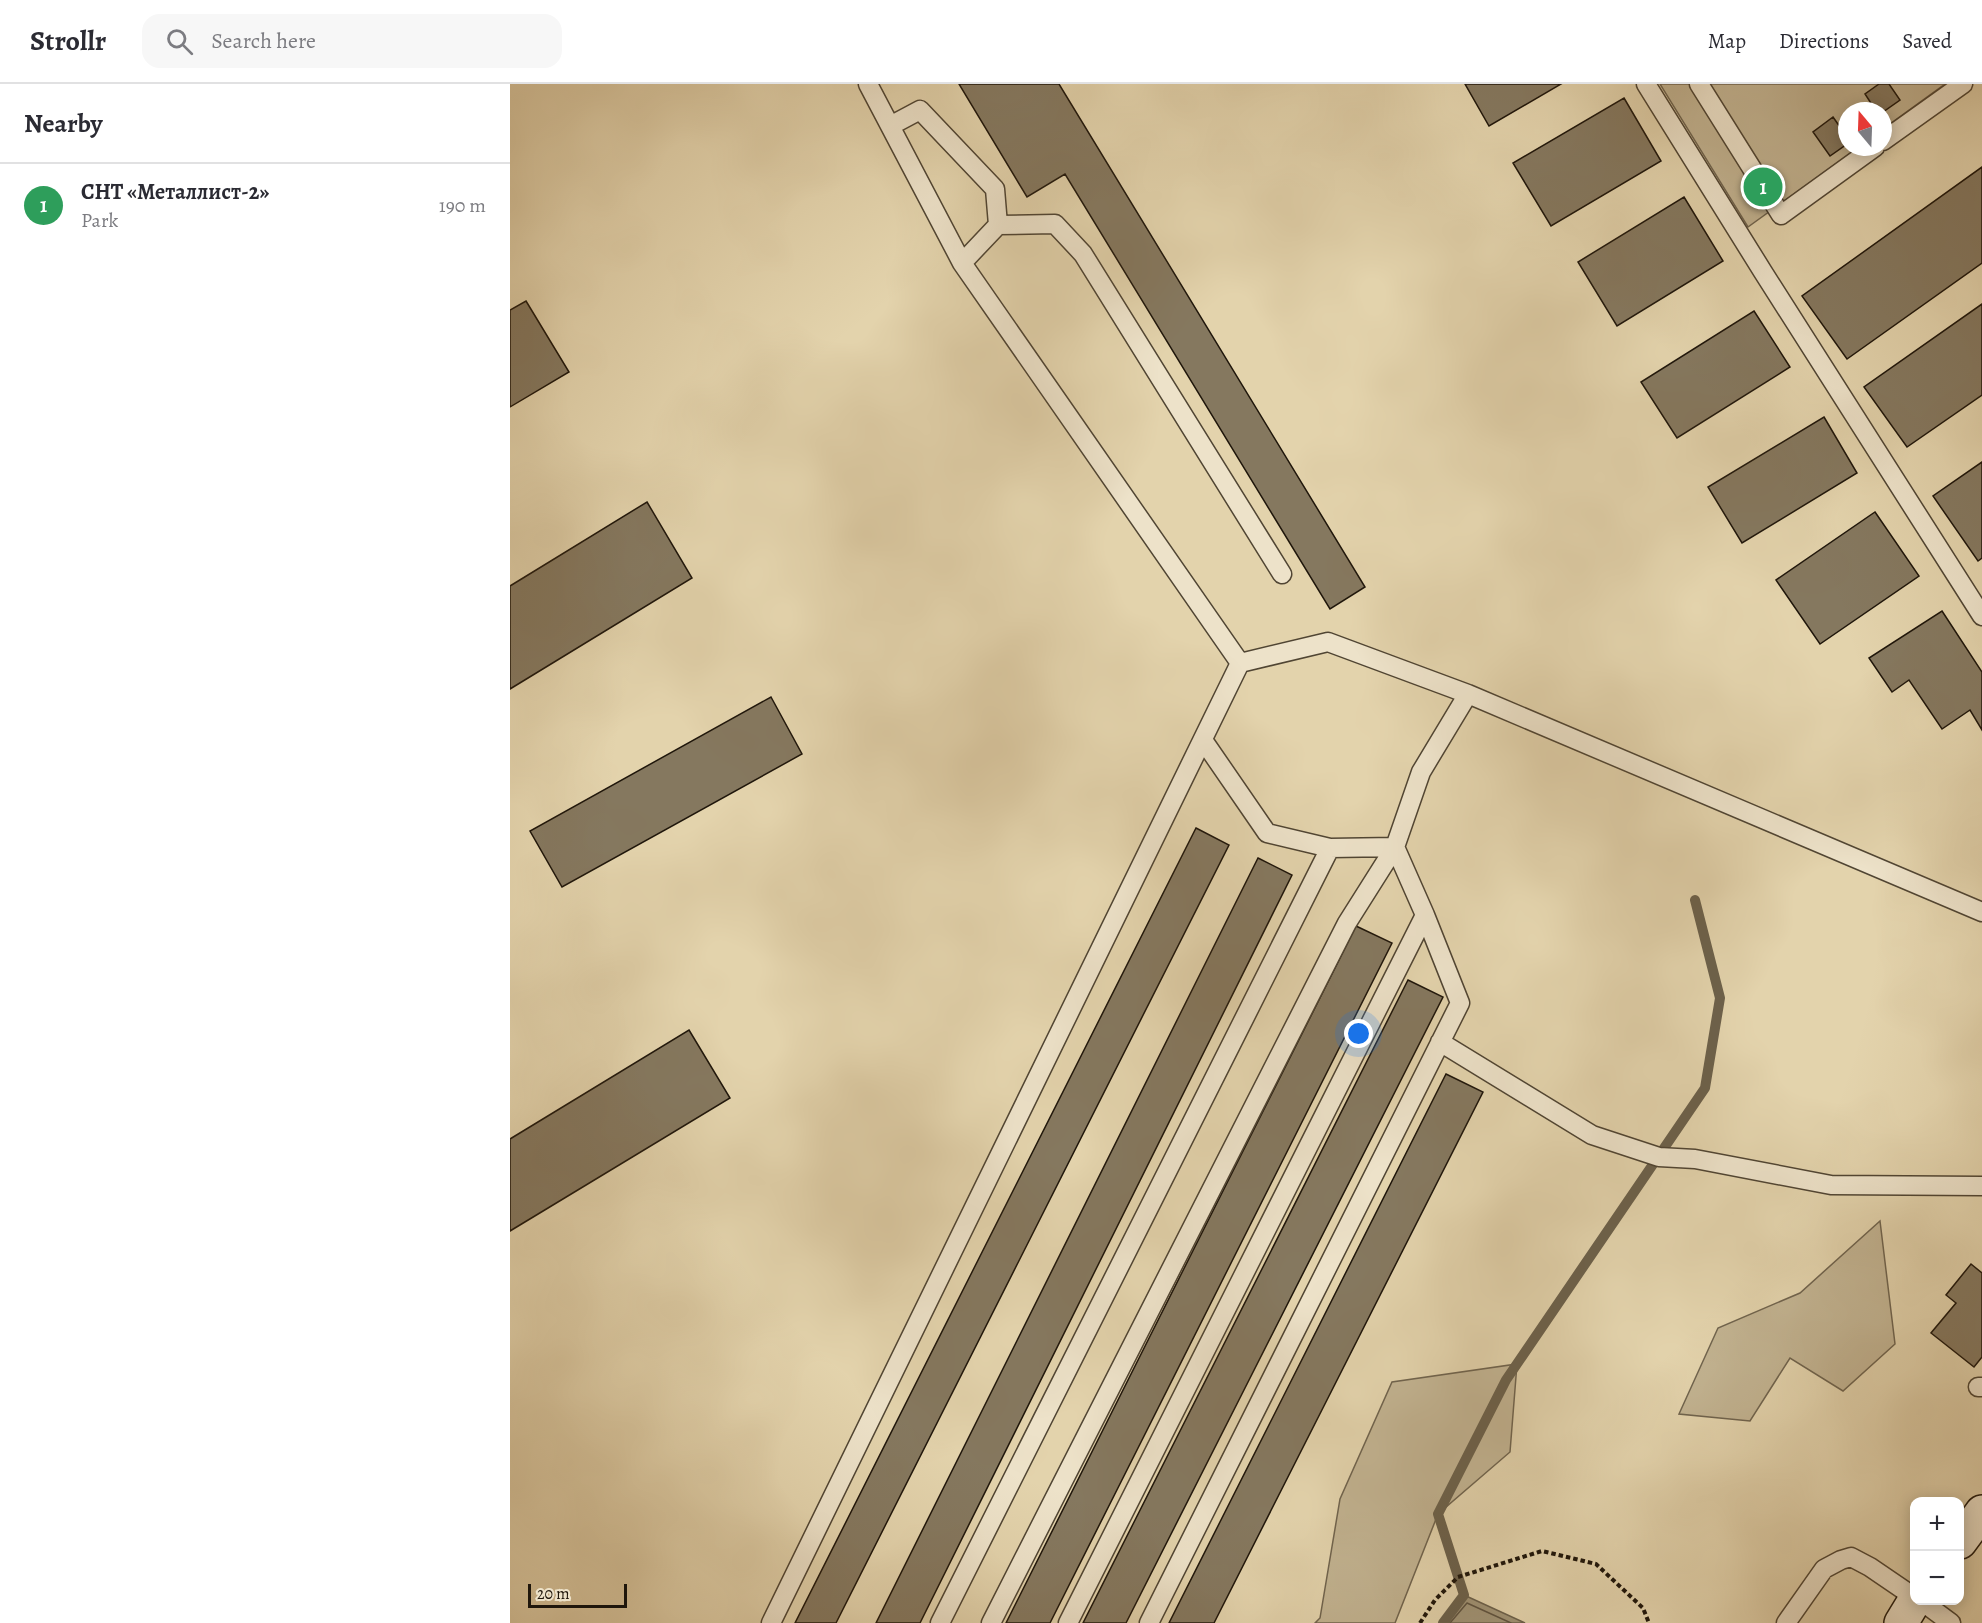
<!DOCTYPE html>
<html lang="en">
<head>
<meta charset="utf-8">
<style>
  body { margin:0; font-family:Alegreya,serif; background:#f7f7f7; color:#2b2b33 }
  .controls { position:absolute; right:18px; bottom:18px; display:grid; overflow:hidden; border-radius:12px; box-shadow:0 3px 15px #0003 }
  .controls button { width:54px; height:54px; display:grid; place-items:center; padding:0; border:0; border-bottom:2px solid #e1e1e2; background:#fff; color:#2b2b33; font:30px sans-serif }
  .compass { position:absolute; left:1328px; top:18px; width:54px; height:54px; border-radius:50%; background:#fff; box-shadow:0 3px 15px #0003; rotate:341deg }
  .scale { position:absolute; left:18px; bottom:15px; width:99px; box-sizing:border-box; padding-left:6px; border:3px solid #1f160b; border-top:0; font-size:16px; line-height:21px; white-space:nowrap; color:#1f160b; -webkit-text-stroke:4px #ede2c9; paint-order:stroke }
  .you { position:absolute; left:849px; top:950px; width:21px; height:21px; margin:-15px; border:4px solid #fff; border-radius:50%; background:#1a73e8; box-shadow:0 0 0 9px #1a73e833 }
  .badge { display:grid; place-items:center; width:39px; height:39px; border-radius:50%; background:#b45309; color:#fff; font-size:20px; font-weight:700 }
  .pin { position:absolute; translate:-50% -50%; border:3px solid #fff; box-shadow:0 2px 6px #0006 }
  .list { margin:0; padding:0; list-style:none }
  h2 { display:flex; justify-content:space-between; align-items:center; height:78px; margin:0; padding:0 24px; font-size:26px }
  h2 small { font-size:20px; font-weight:400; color:#7c7c81 }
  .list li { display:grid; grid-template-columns:39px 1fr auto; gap:18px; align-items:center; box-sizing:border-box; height:84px; padding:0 24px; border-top:2px solid #e1e1e2 }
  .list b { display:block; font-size:22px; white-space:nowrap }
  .list p { margin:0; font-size:20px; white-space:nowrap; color:#7c7c81 }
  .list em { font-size:20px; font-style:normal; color:#7c7c81 }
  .icon { flex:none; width:33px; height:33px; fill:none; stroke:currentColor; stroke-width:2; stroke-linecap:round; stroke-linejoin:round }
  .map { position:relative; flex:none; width:1472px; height:1539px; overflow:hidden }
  header { display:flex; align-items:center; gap:36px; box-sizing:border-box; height:84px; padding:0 30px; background:#fff; border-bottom:2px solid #e1e1e2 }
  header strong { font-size:28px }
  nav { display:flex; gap:33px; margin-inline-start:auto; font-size:21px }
  .search { width:420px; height:54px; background:#f7f7f7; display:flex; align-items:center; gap:15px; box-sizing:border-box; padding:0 21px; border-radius:18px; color:#7c7c81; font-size:22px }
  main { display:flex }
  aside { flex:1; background:#fff }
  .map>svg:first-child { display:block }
</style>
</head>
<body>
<header>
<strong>Strollr</strong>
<div class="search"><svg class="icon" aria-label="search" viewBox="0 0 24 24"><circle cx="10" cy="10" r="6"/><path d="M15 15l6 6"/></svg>Search here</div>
<nav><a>Map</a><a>Directions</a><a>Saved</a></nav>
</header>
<main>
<aside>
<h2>Nearby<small></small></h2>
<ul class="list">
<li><span class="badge" style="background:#2e9e5b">1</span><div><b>СНТ «Металлист-2»</b><p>Park</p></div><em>190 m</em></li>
</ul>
</aside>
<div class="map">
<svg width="1472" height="1539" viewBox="0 0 1472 1539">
  <rect width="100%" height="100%" fill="#e3d3ac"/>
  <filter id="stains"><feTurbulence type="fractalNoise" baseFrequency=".00333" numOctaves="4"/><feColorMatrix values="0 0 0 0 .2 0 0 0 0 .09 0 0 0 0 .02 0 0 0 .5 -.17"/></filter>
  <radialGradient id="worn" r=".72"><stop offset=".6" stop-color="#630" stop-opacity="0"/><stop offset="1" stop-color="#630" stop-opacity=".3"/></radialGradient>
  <path fill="#c2b391" stroke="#70644e" stroke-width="1.5" d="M1150 0H1435L1373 45V27H1337V63H1349L1238 143Z
    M1370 1137 1385 1260 1333 1307 1280 1274 1240 1337 1169 1330 1208 1244 1290 1209Z
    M1007 1280 1000 1368 928 1430 885 1539H805L810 1534 830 1415 882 1298Z"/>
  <path fill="#a09375" stroke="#6c614b" stroke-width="1.5" d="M954 1511 1015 1539H933Z"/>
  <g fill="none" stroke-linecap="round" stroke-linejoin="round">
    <path stroke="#605440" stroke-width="1.5" d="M940 1539 957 1519 1001 1539"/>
    <path stroke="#6c614b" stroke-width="10" d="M933 1539 954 1511 928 1430 996 1296 1195 1004 1210 914 1185 816"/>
  </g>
  <path fill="#85785f" stroke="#1f160b" stroke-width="1.5" d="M449 0H549L855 503 820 525 555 90 517 113Z
    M955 0H1051L979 42Z
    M1369 0H1379L1390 16 1373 28 1366 27 1355 10Z
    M1114 14 1151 77 1041 142 1003 79Z
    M1323 33 1337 53V60L1320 72 1303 48Z
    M1472 83V179L1337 275 1292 212Z
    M1174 113 1213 177 1107 242 1068 178Z
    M16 217 59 288 0 323V226Z
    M1472 220V311L1397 363 1354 303Z
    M1244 227 1280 283 1167 354 1131 298Z
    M1314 333 1347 389 1232 459 1198 403Z
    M1472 378V474L1468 477 1423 412Z
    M137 418 182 494 0 605V502Z
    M1365 428 1409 492 1310 560 1266 496Z
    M1432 527 1472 588V646L1460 626 1432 645 1399 596 1382 608 1359 574Z
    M261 613 292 670 52 803 20 747Z
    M686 744 719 761 326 1539H285Z
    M748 774 782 791 410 1539H366Z
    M846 842 882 859 540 1539H496Z
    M898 896 933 913 616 1539H573Z
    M179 946 220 1014 0 1147V1055Z
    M936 990 973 1008 704 1539H659Z
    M1461 1180 1472 1189V1273L1464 1283 1421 1249 1446 1219 1436 1211Z"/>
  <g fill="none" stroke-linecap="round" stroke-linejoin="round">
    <defs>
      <path id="lane" d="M358 0 452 179 730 579 818 558 958 610 1472 828
        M1136 0 1253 188 1472 532
        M1189 0 1271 131 1365 63
        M380 42 410 26 485 105 488 141 452 179
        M1373 57 1453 0
        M488 141 545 140 573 170 772 490
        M930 958 1082 1051 1149 1073 1185 1075 1321 1101 1472 1102
        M1468 1303H1472
        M1410 1516 1441 1539
        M261 1539 730 579
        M430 1539 820 764
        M481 1539 837 839 885 763 911 688 958 610
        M558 1539 915 831
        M639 1539 950 919 915 831 885 763 820 764 757 749 693 656
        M1276 1539 1314 1485 1331 1476 1341 1473 1360 1483 1404 1513"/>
      <path id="secondary" d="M1450 1458 1472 1428
        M1391 1539 1405 1516"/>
    </defs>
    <use href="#lane" stroke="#504533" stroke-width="21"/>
    <use href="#secondary" stroke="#1f160b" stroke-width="36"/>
    <path stroke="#1f160b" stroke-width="4" stroke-dasharray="4.5 3" stroke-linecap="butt" d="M910 1539 925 1516 948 1493 1032 1467 1086 1480 1133 1524 1139 1539"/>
    <use href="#lane" stroke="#ede2c9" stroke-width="18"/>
    <use href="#secondary" stroke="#ede2c9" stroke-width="33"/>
  </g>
  <rect width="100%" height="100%" filter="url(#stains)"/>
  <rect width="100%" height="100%" fill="url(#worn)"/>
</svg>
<div class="controls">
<button>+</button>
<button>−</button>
</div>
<svg class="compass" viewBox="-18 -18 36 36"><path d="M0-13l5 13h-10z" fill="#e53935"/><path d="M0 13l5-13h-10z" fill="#7c7c81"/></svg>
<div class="scale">20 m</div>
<div class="you"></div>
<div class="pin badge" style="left:1253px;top:103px;background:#2e9e5b">1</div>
</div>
</main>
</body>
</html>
